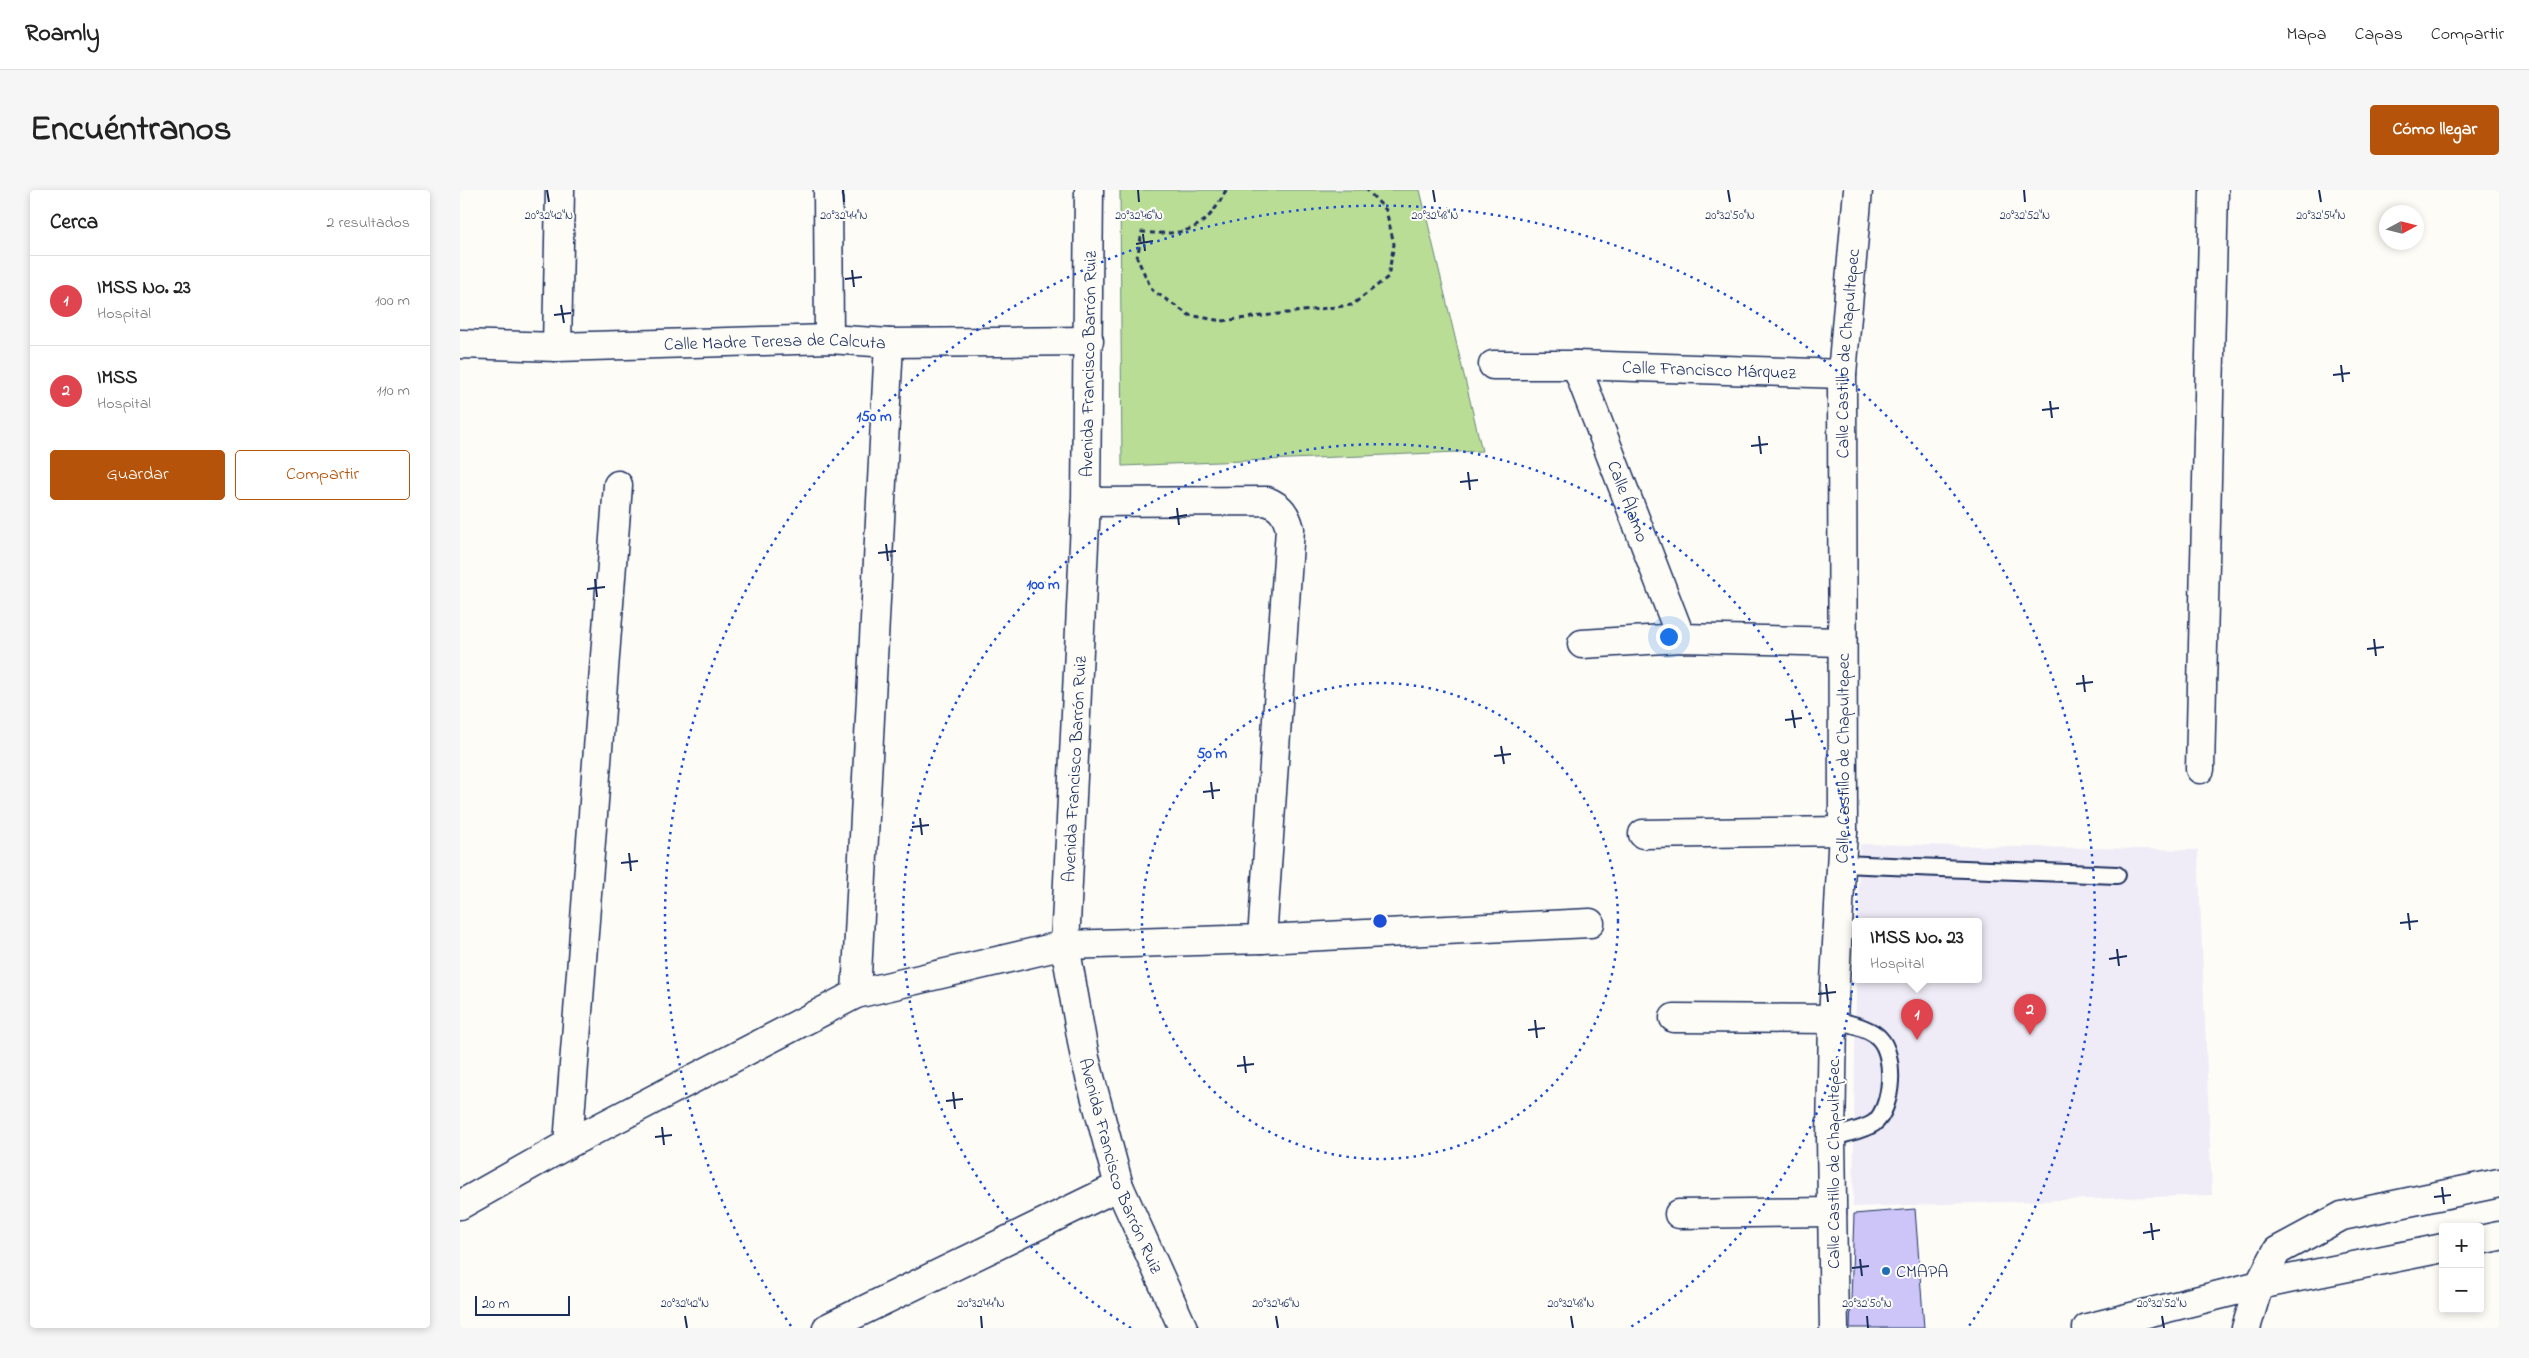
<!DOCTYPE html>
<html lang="es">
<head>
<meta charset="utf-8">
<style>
  body { margin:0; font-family:"Indie Flower",sans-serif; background:#f6f6f6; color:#222 }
  .controls { position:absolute; right:15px; bottom:15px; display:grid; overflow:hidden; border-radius:5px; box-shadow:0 2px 8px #0003 }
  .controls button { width:45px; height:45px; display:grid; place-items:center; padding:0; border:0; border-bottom:1px solid #e0e0e0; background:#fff; color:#222; font:25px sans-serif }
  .compass { position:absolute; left:1919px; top:15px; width:45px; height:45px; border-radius:50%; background:#fff; box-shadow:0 2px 8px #0003; rotate:83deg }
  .scale { position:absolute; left:15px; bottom:12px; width:95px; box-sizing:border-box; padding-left:5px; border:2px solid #1b2f5e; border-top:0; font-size:14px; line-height:18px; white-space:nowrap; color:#1b2f5e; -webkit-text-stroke:4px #fdfcf7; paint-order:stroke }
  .you { position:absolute; left:1208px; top:446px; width:18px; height:18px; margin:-12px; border:4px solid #fff; border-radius:50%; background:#1a73e8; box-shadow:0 0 0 8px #1a73e833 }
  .badge { display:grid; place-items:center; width:32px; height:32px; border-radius:50%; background:#b45309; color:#fff; font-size:16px; font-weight:700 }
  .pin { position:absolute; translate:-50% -41px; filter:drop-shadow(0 1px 2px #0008) }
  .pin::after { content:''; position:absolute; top:26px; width:18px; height:15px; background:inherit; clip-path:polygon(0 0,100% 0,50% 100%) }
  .popup { position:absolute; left:1392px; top:728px; width:130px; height:65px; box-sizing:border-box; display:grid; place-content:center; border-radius:5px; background:#fff; filter:drop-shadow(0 1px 4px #0005); font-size:16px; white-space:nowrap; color:#767676 }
  .popup b { font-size:19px; color:#222 }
  .popup::after { content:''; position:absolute; left:50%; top:100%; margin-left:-10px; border:10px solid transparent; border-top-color:#fff }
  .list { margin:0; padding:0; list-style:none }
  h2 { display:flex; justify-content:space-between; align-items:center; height:65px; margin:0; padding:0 20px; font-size:21px }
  h2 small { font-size:16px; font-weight:400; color:#767676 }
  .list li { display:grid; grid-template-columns:32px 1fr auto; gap:15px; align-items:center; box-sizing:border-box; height:90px; padding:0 20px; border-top:1px solid #e0e0e0 }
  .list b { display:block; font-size:19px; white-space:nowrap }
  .list p { margin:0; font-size:16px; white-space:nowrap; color:#767676 }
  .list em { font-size:16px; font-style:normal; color:#767676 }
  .actions { display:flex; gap:10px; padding:15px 20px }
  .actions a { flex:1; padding:11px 0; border:1px solid #b45309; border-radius:5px; text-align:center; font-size:18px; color:#b45309 }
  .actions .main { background:#b45309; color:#fff }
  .map { position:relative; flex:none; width:2039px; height:1138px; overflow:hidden; border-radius:5px }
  header { display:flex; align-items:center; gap:30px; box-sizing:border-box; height:70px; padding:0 25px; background:#fff; border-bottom:1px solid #e0e0e0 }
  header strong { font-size:24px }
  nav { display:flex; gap:28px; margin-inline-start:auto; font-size:18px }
  .intro { display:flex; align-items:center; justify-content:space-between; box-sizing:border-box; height:120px; padding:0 30px }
  h1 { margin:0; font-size:35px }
  .button { padding:12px 22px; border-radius:5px; background:#b45309; color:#fff; font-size:18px; font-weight:700 }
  main { display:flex; gap:30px; padding:0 30px }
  aside { flex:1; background:#fff; border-radius:5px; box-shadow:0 2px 8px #0003 }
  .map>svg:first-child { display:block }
</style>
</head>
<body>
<header>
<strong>Roamly</strong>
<nav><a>Mapa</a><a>Capas</a><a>Compartir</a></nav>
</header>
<div class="intro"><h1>Encuéntranos</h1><a class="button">Cómo llegar</a></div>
<main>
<aside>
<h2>Cerca<small>2 resultados</small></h2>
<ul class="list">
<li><span class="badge" style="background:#e0444e">1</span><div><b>IMSS No. 23</b><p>Hospital</p></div><em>100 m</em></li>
<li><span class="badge" style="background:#e0444e">2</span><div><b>IMSS</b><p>Hospital</p></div><em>110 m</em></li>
</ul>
<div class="actions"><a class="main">Guardar</a><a>Compartir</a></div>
</aside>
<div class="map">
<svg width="2039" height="1138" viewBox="0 0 2039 1138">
  <rect width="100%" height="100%" fill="#fdfcf7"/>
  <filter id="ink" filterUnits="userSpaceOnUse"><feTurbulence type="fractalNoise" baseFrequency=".02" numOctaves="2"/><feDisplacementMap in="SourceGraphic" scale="10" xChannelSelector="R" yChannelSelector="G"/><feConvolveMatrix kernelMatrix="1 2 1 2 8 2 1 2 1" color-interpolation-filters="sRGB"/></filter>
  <g filter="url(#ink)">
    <path fill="#efecf7" d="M1400 654 1738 660 1752 1005 1393 1017 1396 789H1518V731H1397Z"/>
    <path fill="#badd96" stroke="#6a867a" d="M660 0H960L1022 261 662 276Z"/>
    <path fill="#cdc5f8" stroke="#1b2f5e" d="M1455 1019 1464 1138H1390L1394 1024Z"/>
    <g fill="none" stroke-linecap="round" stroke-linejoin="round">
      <defs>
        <path id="lane" d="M1381 674 1657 685
          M1371 948C1382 944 1406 939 1414 933 1433 918 1436 865 1419 848 1409 837 1387 834 1373 829"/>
        <g id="street">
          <path d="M368 0 369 149"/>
          <path id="s1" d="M629 0 626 312 605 755 625 868 659 996 723 1138"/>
          <path id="s2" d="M0 154 97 157 369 149 429 153 629 151"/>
          <path d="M97 157 100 0"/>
          <path id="s3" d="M1033 175H1116L1382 184"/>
          <path id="s4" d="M1116 175 1221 448"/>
          <path d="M626 312 807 311C821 317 826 324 830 339L802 749"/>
          <path d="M1122 454 1221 448 1382 452"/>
          <path d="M1740 579 1754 0"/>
          <path d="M1183 644 1383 641"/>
          <path d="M396 804 429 153"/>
          <path d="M1214 828 1373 829"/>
          <path d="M108 954 158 295"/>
          <path d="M0 1015 108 954 396 804 605 755 802 749 1130 733"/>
          <path d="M1219 1024 1372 1022"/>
          <path d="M367 1138 659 996"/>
          <path id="s5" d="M1374 1138 1371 948 1373 829 1383 641 1382 184 1398 0"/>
          <path d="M1786 1138 1799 1095"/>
        </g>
        <path id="secondary" d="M2020 1050 2039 1046
          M1799 1095 1817 1061 1882 1026 2039 993
          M1627 1138 1799 1095 1983 1058"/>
      </defs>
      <use href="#lane" stroke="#1b2f5e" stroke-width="20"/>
      <use href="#street" stroke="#1b2f5e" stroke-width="31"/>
      <use href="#secondary" stroke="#1b2f5e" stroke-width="31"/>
      <path stroke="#1b2f5e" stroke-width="3" stroke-dasharray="5 4" stroke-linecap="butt" d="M766 0C746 41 725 46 682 42L677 68 692 100 729 125 762 131 892 115 928 87 934 54 926 20 907 0"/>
      <use href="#lane" stroke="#fdfcf7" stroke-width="16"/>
      <use href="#street" stroke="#fdfcf7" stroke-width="28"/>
      <use href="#secondary" stroke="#fdfcf7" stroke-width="28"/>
    </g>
  </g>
  <path fill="none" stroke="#1b2f5e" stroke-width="2" d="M87 0 89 12M383 0 384 12M678 0 679 12M973 0 975 12M1268 0 1270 12M1564 0 1565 12M1859 0 1861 12M683 44 685 61M676 54 693 51M392 80 394 97M385 89 402 87M101 115 104 133M94 125 111 123M1881 175 1883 192M1873 185 1890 183M1590 211 1592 228M1582 220 1599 218M1299 246 1301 264M1291 256 1308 254M1008 282 1010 300M1000 292 1018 290M717 318 719 335M709 328 727 325M426 354 428 371M418 363 436 361M135 389 137 407M127 399 145 397M1914 449 1916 466M1907 459 1924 457M1623 485 1625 502M1616 494 1633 492M1332 520 1335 538M1325 530 1342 528M1041 556 1044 574M1034 566 1051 564M751 592 753 609M743 602 760 600M460 628 462 645M452 637 469 635M169 663 171 681M161 673 178 671M1948 723 1950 740M1940 733 1958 731M1657 759 1659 776M1649 769 1667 766M1366 794 1368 812M1358 804 1376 802M1075 830 1077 848M1068 840 1085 838M784 866 786 883M777 876 794 874M493 902 495 919M486 911 503 909M202 937 204 955M195 947 212 945M1982 997 1984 1014M1974 1007 1991 1005M1691 1033 1693 1050M1683 1043 1700 1040M1400 1069 1402 1086M1392 1078 1409 1076M225 1126 227 1138M521 1126 522 1138M816 1126 818 1138M1111 1126 1113 1138M1407 1126 1408 1138M1702 1126 1704 1138"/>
  <g fill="none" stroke="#1d4ed8" stroke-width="2.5" stroke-dasharray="2.5 5">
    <circle cx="920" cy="731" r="238"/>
    <path d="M671 1138A477 477 0 1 1 1169 1138"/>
    <path d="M331 1136A715 715 0 1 1 1509 1136"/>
  </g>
  <circle fill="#1f6fb2" stroke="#fdfcf7" stroke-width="2" cx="1426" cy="1081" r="5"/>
  <g text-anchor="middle" stroke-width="4" stroke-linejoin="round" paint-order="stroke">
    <g font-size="18" fill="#1b2f5e" stroke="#fdfcf7">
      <text dy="6" stroke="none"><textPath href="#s2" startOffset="315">Calle Madre Teresa de Calcuta</textPath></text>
      <text dy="6" stroke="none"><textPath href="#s5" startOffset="975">Calle Castillo de Chapultepec</textPath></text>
      <text transform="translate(628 174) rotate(-89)" y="6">Avenida Francisco Barrón Ruiz</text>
      <text dy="6" stroke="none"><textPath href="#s3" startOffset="216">Calle Francisco Márquez</textPath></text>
      <text dy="6" stroke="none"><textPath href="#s4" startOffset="146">Calle Álamo</textPath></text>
      <text dy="6" stroke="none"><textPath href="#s5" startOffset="570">Calle Castillo de Chapultepec</textPath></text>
      <text transform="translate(614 579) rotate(-87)" y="6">Avenida Francisco Barrón Ruiz</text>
      <text transform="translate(1373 974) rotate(-90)" y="6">Calle Castillo de Chapultepec</text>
      <text dy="6" stroke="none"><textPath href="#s1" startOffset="984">Avenida Francisco Barrón Ruiz</textPath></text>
    </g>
    <g font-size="18" fill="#1b2f5e" stroke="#fdfcf7" text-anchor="start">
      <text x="1436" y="1087">CMAPA</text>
    </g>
  </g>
  <g font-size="12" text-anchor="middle" fill="#1b2f5e" stroke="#fdfcf7" stroke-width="4" stroke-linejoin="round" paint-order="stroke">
    <text x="89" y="29">20°32'42"N</text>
    <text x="384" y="29">20°32'44"N</text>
    <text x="679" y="29">20°32'46"N</text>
    <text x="975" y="29">20°32'48"N</text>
    <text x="1270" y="29">20°32'50"N</text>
    <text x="1565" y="29">20°32'52"N</text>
    <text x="1861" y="29">20°32'54"N</text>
    <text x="225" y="1117">20°32'42"N</text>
    <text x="521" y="1117">20°32'44"N</text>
    <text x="816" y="1117">20°32'46"N</text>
    <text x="1111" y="1117">20°32'48"N</text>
    <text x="1407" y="1117">20°32'50"N</text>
    <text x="1702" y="1117">20°32'52"N</text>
  </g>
  <circle cx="920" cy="731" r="8" fill="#1d4ed8" stroke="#fdfcf7" stroke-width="2.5"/>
  <g font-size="15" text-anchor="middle" font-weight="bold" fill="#1d4ed8" stroke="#fdfcf7" stroke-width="4" stroke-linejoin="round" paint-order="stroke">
    <text x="414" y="231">150 m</text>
    <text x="583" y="399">100 m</text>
    <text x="752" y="568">50 m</text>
  </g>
</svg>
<div class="controls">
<button>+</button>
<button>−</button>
</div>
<svg class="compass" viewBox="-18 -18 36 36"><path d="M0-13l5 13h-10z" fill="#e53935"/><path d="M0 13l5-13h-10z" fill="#767676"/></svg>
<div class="scale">20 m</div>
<div class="you"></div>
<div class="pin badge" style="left:1457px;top:850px;background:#e0444e">1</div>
<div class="popup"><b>IMSS No. 23</b>Hospital</div>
<div class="pin badge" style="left:1570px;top:845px;background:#e0444e">2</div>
</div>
</main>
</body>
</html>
